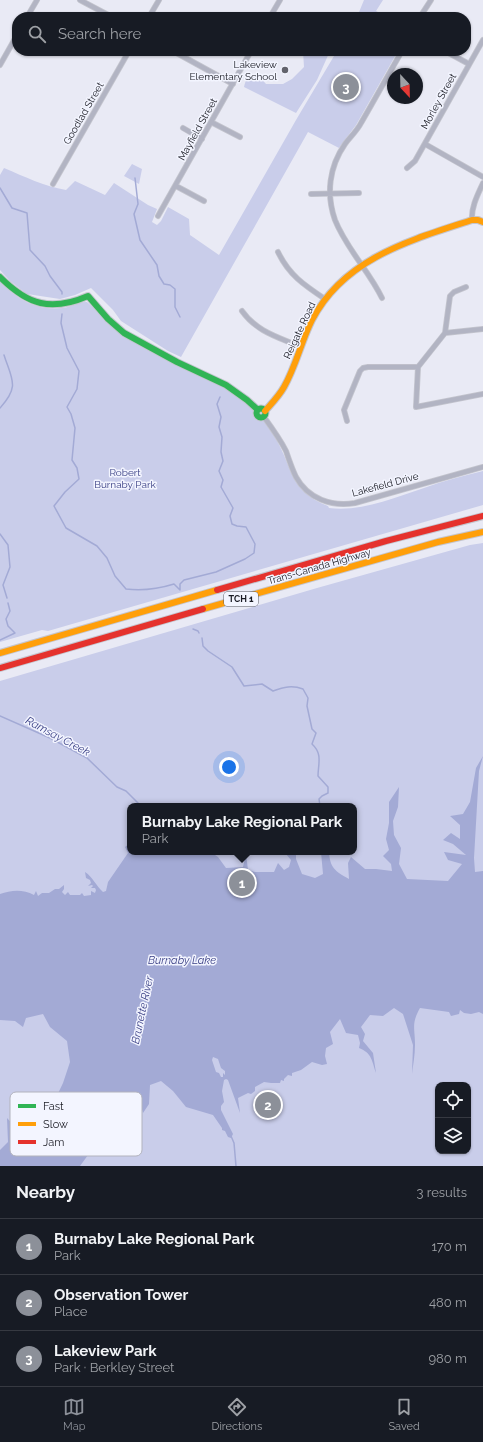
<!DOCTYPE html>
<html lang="en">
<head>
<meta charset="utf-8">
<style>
  body { margin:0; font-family:Raleway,sans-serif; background:#242831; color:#f1f3f6 }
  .controls { position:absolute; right:12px; bottom:12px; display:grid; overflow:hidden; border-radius:8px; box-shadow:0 1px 3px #0004 }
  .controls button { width:36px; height:36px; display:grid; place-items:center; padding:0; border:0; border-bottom:1px solid #363941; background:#171b24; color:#f1f3f6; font:20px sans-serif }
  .compass { position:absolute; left:387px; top:68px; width:36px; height:36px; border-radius:50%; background:#171b24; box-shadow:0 1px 3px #0004; rotate:158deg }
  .you { position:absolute; left:229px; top:767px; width:14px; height:14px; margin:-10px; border:3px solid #fff; border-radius:50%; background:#1a73e8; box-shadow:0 0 0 6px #1a73e833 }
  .badge { display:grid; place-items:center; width:26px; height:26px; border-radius:50%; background:#8c9099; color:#fff; font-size:13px; font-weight:700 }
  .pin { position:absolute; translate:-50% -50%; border:2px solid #fff; box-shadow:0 1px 4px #0006 }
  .popup { position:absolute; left:127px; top:803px; width:230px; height:52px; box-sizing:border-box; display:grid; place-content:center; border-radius:8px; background:#171b24; filter:drop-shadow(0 1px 3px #0005); font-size:13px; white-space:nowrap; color:#9ea1a6 }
  .popup b { font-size:15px; color:#f1f3f6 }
  .popup::after { content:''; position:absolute; left:50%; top:100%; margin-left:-8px; border:8px solid transparent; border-top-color:#171b24 }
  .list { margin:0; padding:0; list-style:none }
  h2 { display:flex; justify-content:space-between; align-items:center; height:52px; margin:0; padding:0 16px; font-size:17px }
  h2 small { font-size:13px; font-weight:400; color:#9ea1a6 }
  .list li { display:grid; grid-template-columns:26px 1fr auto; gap:12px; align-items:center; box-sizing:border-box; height:56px; padding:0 16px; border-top:1px solid #363941 }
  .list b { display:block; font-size:15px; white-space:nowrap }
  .list p { margin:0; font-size:13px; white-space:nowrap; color:#9ea1a6 }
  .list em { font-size:13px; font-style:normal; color:#9ea1a6 }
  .icon { flex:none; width:22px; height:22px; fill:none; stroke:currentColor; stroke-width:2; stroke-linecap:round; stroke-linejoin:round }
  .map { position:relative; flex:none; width:483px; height:1166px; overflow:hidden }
  .search { position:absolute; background:#171b24; box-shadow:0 1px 3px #0004; left:12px; right:12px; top:12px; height:44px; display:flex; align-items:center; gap:10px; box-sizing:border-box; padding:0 14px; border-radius:16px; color:#9ea1a6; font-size:15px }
  .sheet { height:220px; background:#171b24 }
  nav { display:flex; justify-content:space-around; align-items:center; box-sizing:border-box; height:56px; border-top:1px solid #363941; background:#171b24; font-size:11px; color:#9ea1a6 }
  nav a { display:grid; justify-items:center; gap:2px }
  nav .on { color:#8c9099 }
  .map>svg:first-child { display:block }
</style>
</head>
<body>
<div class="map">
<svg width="483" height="1166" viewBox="0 0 483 1166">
  <rect width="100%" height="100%" fill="#e9eaf5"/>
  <path fill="#c9cdea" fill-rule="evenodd" d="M364 0H383L376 11 384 15 383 17H357Z
    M303 51H330L317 80 296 113 244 87C246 78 248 76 257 74L266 84H283L292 79 304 67Z
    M337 51H398L356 125 339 148 308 132 181 357 168 351 121 321 113 310 91 288 75 295 60 299 27 294 10 281 0 270V175L4 168C25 177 44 186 66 190L75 181 105 195 114 183 148 205 157 209 152 222 157 225 161 221 168 207 189 219 190 235 219 255 296 120Z
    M132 164 142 169 139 184 124 176Z
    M0 282C19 300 36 311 63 308 71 307 79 301 87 302 95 308 101 317 108 324 125 338 145 349 165 359 193 374 226 383 250 406 253 410 254 413 257 416 258 419 261 419 264 421 269 426 273 433 276 439 293 469 291 492 328 506L329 508C361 512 393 498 424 488 443 481 463 476 483 471V505L48 631 42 630 0 642Z
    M483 543V1166H0V681L317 588 470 545ZM130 806H354V852H130ZM438 1085H468V1151H438Z"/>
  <path fill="#a3aad5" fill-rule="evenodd" d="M483 756 479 771 474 858 475 872 483 871V1014L479 1012 471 1014 464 1013 460 1010 459 1014 451 1016 449 1012 420 1008C411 1024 415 1028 415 1045 415 1055 413 1065 412 1074L413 1045 403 1014 394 1008 383 1016 370 1015 361 1027 365 1034 363 1041 373 1053 376 1073C372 1061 372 1053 359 1048L360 1043 358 1035 346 1033 340 1019 330 1032 333 1044 326 1048 325 1056 327 1064 322 1065 312 1062 301 1070 292 1073V1076L288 1075 284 1079V1081L281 1080 280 1083H271L264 1082 255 1087V1091L251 1094 248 1093 238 1098 240 1113 228 1080 226 1079 224 1080 222 1091 224 1102 221 1106V1110L233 1134 231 1138 228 1137 225 1131 222 1130V1128L213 1115 186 1107 173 1091 161 1081 150 1085 149 1104 143 1113 141 1106 132 1104 124 1112 119 1113 117 1120 119 1128 82 1140 80 1148 88 1155 80 1166H0V1150L8 1142 7 1118 17 1129 52 1106 63 1083 70 1062 67 1041 50 1027 43 1014 26 1018 23 1027 15 1021 0 1020V894C11 890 23 889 34 895L36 891 38 896 42 893H49L55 889H59L64 885V889L62 892 65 895 68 892 70 895H80L82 893 84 896 91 895V891L95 893 96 890 95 888H91L93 886 92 885 88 886 91 883 90 880 86 878 85 872C93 877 96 886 103 892L106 891 108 882 128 853 125 847 130 843V852H205V854L212 853 218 857 226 868 243 867 246 854 248 870 255 872H274L278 863 284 870 289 867 291 860 286 854 290 855 293 852H296V859L302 874 315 878 323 874 321 852H329C330 868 335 871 349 879L348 863 351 857 365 869H376L392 871 391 864 383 856 389 850 386 839 389 823V802L399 787 398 807 393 821 394 835 401 848 399 864 407 879 448 881 462 864 448 860 444 852 466 855 453 844 443 840 451 833 460 839V825L450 816 463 814 470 802 476 768ZM213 1057 218 1059 221 1068 225 1071V1075L223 1073V1077H221L219 1073 216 1072 212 1060Z"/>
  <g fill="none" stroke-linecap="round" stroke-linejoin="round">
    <path stroke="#a3aad5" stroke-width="1.5" d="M135 178 138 204 134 214 140 240 157 265 159 276 164 284 170 285 175 289V307L180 317
      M0 188 12 208 27 213 30 250 45 266 50 276 62 292V294
      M62 314 61 323 67 348 79 371 77 389 67 407 71 414 75 428 72 460 77 468 79 479 65 492 54 506 66 528 97 546 107 558 115 576 126 589C142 591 158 589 174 584L180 590
      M0 408C20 386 12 380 4 355
      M0 534 8 545 10 567 3 585 7 598
      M180 590V584L184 580 216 572 245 559 254 553 255 544 246 527 237 526 232 524 230 516 233 508 221 487 223 480 219 471 223 461 221 452 222 437 219 427 221 417 217 404 220 397
      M193 629 198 631 199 633
      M202 638 203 646 208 651 232 667 244 686 262 684 273 691C284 687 292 685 303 689L308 698 307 706 312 729 316 733 312 744C323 754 318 764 318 776L328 787V793L322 796 319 799 320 806
      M0 640 15 633 8 626 6 619 10 611 8 603
      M0 716 50 738 87 758 117 787 126 791 141 806
      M231 1136 234 1143 236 1166"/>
    <defs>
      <path id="street" d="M80 0 112 17
        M27 17 37 0
        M149 17 159 0
        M270 17 280 0
        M420 17 431 0
        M173 51 233 84
        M445 51 469 64
        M0 65 17 35
        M211 122 240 137
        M183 128 202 139
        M425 144 483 177
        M407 168 415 161 483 40
        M53 184 129 51
        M176 186 204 201
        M311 194 359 193
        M158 216 251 51
        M472 220C471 207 478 194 483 183
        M278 252C289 275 304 285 325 299
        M382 298C369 271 346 248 335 220 326 194 329 167 345 144 350 137 357 131 361 123 375 99 388 75 402 51
        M242 311C257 332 278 337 301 347
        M483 329 445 333 418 367 416 407 483 394
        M445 333 450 296 454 292 466 287
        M264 417C272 428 280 439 286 451 289 460 292 469 296 477 308 499 332 507 355 503L483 467
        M347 421 344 410 360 371 363 368 368 367H418"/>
      <path id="fast" d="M0 277C28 305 51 312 88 296L108 319 124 333 177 362 226 385 247 400 258 410
        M256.5 413a4.5 4.5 0 1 1 9 0a4.5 4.5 0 1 1-9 0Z"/>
      <path id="slow" d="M265 411C272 403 279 396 284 387 296 366 301 342 312 320 344 258 411 240 472 220H478L483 222
        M203 609 438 542 483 532
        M0 653 217 590"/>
      <path id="jam" d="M217 590 386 541 483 516
        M0 668 203 609"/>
    </defs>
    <use href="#street" stroke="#c4c5ce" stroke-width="6"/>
    <use href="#fast" stroke="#c4c5ce" stroke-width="8"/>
    <use href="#slow" stroke="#c4c5ce" stroke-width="8"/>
    <use href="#jam" stroke="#c4c5ce" stroke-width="8"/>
    <use href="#street" stroke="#b2b4c3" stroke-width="4.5"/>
    <use href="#fast" stroke="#30b455" stroke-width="6"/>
    <use href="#slow" stroke="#ff9f0a" stroke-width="6"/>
    <use href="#jam" stroke="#e5322d" stroke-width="6"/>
  </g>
  <circle fill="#62636c" stroke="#f3f5ff" stroke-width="1.5" cx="285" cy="70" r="4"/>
  <g text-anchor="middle" stroke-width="3" stroke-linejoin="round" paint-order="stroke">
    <rect fill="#f3f5ff" stroke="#5a5c65" stroke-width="1" x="224" y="592" width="34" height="14" rx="3"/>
    <g font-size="9" font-weight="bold" fill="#191a23">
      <text x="241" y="602">TCH 1</text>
    </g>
    <g font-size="10" fill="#191a23" stroke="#f3f5ff" text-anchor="end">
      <text x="277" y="68">Lakeview<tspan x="277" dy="12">Elementary School</tspan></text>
    </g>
    <g font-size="10" fill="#191a23" stroke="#f3f5ff">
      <text transform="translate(438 101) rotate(-61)" y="4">Morley Street</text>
      <text transform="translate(83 113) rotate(-60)" y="4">Goodlad Street</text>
      <text transform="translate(197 129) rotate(-61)" y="4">Mayfield Street</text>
      <text transform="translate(299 330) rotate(-65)" y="4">Reigate Road</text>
      <text transform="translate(385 484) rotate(-15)" y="4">Lakefield Drive</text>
      <text transform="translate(319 566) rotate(-16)" y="4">Trans-Canada Highway</text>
    </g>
    <g font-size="10" fill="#383e83" stroke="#f3f5ff">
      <text x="125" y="476">Robert<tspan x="125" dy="12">Burnaby Park</tspan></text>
    </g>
    <g font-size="11" font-style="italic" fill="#383e84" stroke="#f3f5ff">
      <text transform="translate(58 736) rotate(28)" y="4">Ramsay Creek</text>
      <text x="182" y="964">Burnaby Lake</text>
      <text transform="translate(142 1010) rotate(-78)" y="4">Brunette River</text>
    </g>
  </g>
  <rect x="10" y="1092" width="132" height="64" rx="6" fill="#f3f5ff" stroke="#b2b3bd" stroke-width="1"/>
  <rect x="18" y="1104" width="18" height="4" fill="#30b455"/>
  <rect x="18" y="1122" width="18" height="4" fill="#ff9f0a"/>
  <rect x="18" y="1140" width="18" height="4" fill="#e5322d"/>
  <g font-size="11" fill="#191a23">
    <text x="43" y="1110">Fast</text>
    <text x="43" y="1128">Slow</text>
    <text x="43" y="1146">Jam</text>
  </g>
</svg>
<div class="controls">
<button><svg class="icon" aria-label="locate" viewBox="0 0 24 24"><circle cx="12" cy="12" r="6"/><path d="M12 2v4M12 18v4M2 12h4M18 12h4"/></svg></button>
<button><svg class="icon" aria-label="layers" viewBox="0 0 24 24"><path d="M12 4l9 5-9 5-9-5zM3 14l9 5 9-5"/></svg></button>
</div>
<svg class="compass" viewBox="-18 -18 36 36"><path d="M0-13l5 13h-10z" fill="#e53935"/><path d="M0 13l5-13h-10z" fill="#9ea1a6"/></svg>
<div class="you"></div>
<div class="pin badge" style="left:242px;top:883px">1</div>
<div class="popup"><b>Burnaby Lake Regional Park</b>Park</div>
<div class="pin badge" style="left:268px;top:1105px">2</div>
<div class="pin badge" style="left:346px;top:87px">3</div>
<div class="search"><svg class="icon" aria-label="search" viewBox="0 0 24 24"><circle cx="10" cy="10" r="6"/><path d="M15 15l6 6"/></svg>Search here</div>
</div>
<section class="sheet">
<h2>Nearby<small>3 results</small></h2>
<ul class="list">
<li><span class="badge">1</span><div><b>Burnaby Lake Regional Park</b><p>Park</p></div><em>170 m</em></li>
<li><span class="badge">2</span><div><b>Observation Tower</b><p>Place</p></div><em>480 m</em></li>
<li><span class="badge">3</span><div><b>Lakeview Park</b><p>Park · Berkley Street</p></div><em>980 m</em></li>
</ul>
</section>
<nav>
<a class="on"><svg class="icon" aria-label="map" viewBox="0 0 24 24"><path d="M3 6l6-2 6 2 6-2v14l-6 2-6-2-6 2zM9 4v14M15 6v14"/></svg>Map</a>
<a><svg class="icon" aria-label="directions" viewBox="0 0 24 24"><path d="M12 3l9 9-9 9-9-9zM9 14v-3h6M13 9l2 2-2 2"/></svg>Directions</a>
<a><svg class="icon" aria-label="saved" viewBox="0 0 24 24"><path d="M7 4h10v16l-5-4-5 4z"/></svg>Saved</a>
</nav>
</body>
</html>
